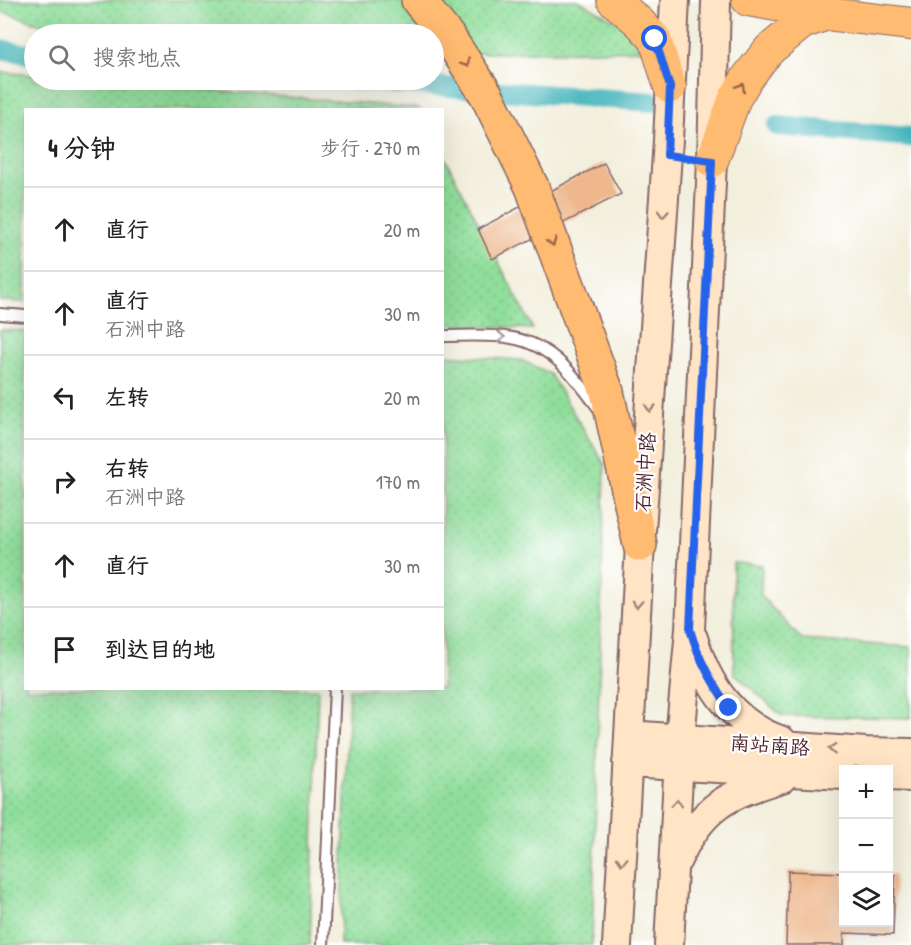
<!DOCTYPE html>
<html lang="zh">
<head>
<meta charset="utf-8">
<style>
  body { margin:0; font-family:"Patrick Hand","LXGW WenKai TC",sans-serif; background:#f6f6f6; color:#222 }
  .controls { position:absolute; right:18px; bottom:18px; display:grid; overflow:hidden; border-radius:0px; box-shadow:0 6px 24px #0002 }
  .controls button { width:54px; height:54px; display:grid; place-items:center; padding:0; border:0; border-bottom:2px solid #e0e0e0; background:#fff; color:#222; font:30px sans-serif }
  .stop { position:absolute; width:18px; height:18px; margin:-14px; border:4px solid #2563eb; border-radius:50%; background:#fff }
  .stop.end { background:#2563eb; border-color:#fff; box-shadow:0 2px 6px #0008 }
  .list { margin:0; padding:0; list-style:none }
  h2 { display:flex; justify-content:space-between; align-items:center; height:78px; margin:0; padding:0 24px; font-size:26px }
  h2 small { font-size:20px; font-weight:400; color:#767676 }
  .list li { display:grid; grid-template-columns:39px 1fr auto; gap:18px; align-items:center; box-sizing:border-box; height:84px; padding:0 24px; border-top:2px solid #e0e0e0 }
  .list b { display:block; font-size:22px; white-space:nowrap }
  .list p { margin:0; font-size:20px; white-space:nowrap; color:#767676 }
  .list em { font-size:20px; font-style:normal; color:#767676 }
  .icon { flex:none; width:33px; height:33px; fill:none; stroke:currentColor; stroke-width:2; stroke-linecap:round; stroke-linejoin:round }
  .map { position:relative; flex:none; width:911px; height:945px; overflow:hidden }
  .search { position:absolute; background:#fff; box-shadow:0 6px 24px #0002; left:24px; top:24px; width:420px; height:66px; display:flex; align-items:center; gap:15px; box-sizing:border-box; padding:0 21px; border-radius:33px; color:#767676; font-size:22px }
  .panel { position:absolute; background:#fff; box-shadow:0 6px 24px #0002; left:24px; top:108px; width:420px; height:582px; border-radius:0px }
  .map>svg:first-child { display:block }
</style>
</head>
<body>
<div class="map">
<svg width="911" height="945" viewBox="0 0 911 945">
  <defs>
    <pattern id="grass-dots" width="8" height="8" patternUnits="userSpaceOnUse" patternTransform="scale(1.5)"><rect width="8" height="8" fill="#90de9b"/><path d="M2 2h.1M6 6h.1" fill="none" stroke="#7ebe86" stroke-width="1.8" stroke-linecap="round"/></pattern>
  </defs>
  <rect width="100%" height="100%" fill="#fff"/>
  <filter id="ink" filterUnits="userSpaceOnUse"><feTurbulence type="fractalNoise" baseFrequency=".0167" numOctaves="2"/><feDisplacementMap in="SourceGraphic" scale="12" xChannelSelector="R" yChannelSelector="G"/><feConvolveMatrix kernelMatrix="1 2 1 2 8 2 1 2 1" color-interpolation-filters="sRGB"/></filter>
  <filter id="wash" filterUnits="userSpaceOnUse"><feTurbulence type="fractalNoise" baseFrequency=".008" numOctaves="4" result="noise"/><feDisplacementMap in="SourceGraphic" scale="24" xChannelSelector="R" yChannelSelector="G"/><feGaussianBlur stdDeviation="1.35" result="paint"/><feColorMatrix in="noise" values="0 0 0 0 0 0 0 0 0 0 0 0 0 0 0 0 0 1.4 0 .05"/><feComposite in="paint" operator="in"/></filter>
  <g filter="url(#wash)">
    <rect width="100%" height="100%" fill="#f3efdd"/>
    <path fill="url(#grass-dots)" stroke="#6d7e63" stroke-width="1.5" d="M0 0H578L627 27 647 50 434 54V34H111L65 32 0 11Z
      M0 72 34 75V80H83L419 108 420 109 26 110 25 302 0 301Z
      M443 154 533 329 443 324Z
      M0 330 25 331 26 688 318 689 310 945H0Z
      M443 355 521 360 550 374 605 465 592 945H340L349 689 442 688Z
      M733 563 762 565 761 596 802 640 911 647V718L782 716 734 673Z"/>
    <g fill="none" stroke-linecap="round" stroke-linejoin="round">
      <path stroke="#43b4ba" stroke-width="20" d="M0 49 34 55
        M352 80 653 102
        M777 126 911 137"/>
    </g>
    <g id="blocks">
      <path fill="#eeb78c" d="M604 163 621 194 492 259 478 229Z
        M788 871 844 873V922H888V874L895 875 893 935 844 933V945H786Z"/>
    </g>
  </g>
  <g filter="url(#ink)">
    <use href="#blocks" fill-opacity="0" stroke="#856869" stroke-width="1.5"/>
    <g fill="none" stroke-linecap="round" stroke-linejoin="round">
      <defs>
        <path id="lane" d="M0 314 26 316
          M442 336C464 336 491 334 512 338 553 345 576 378 599 409
          M323 945 335 688"/>
        <path id="secondary" d="M693 638C707 686 733 724 782 741
          M629 735 866 752 911 753
          M627 763 844 775
          M888 776 911 777
          M677 860C702 807 727 794 782 778
          M617 945 640 545 668 140 675 0
          M669 945 680 739 690 629 712 161 716 0"/>
        <path id="primary" d="M613 0 639 22 655 39 670 87
          M748 0 827 14 911 24
          M712 161 735 98 747 78 769 50 802 23 827 14"/>
        <path id="highway" d="M418 0 449 38 486 94 532 187 607 392 640 545"/>
      </defs>
      <use href="#lane" stroke="#856869" stroke-width="14"/>
      <use href="#secondary" stroke="#856869" stroke-width="32"/>
      <use href="#primary" stroke="#856869" stroke-width="34"/>
      <use href="#highway" stroke="#856869" stroke-width="36"/>
      <use href="#lane" stroke="#fff" stroke-width="10"/>
      <use href="#secondary" stroke="#ffe4c6" stroke-width="28"/>
      <use href="#primary" stroke="#febb71" stroke-width="32"/>
      <use href="#highway" stroke="#febb71" stroke-width="33"/>
    </g>
    <defs><path id="oneway-chevron" d="M-2-3.5L2.5 0L-2 3.5" fill="none" stroke-width="1.6" stroke-linecap="round" stroke-linejoin="round" transform="scale(1.5)"/></defs>
    <g stroke="#9b654a">
      <use href="#oneway-chevron" transform="translate(466 63) rotate(55)"/>
      <use href="#oneway-chevron" transform="translate(741 87) rotate(-59)"/>
      <use href="#oneway-chevron" transform="translate(552 242) rotate(70)"/>
    </g>
    <g stroke="#a48278">
      <use href="#oneway-chevron" transform="translate(663 214) rotate(94)"/>
      <use href="#oneway-chevron" transform="translate(650 408) rotate(94)"/>
      <use href="#oneway-chevron" transform="translate(637 604) rotate(93)"/>
      <use href="#oneway-chevron" transform="translate(832 749) rotate(-176)"/>
      <use href="#oneway-chevron" transform="translate(677 803) rotate(-87)"/>
      <use href="#oneway-chevron" transform="translate(622 861) rotate(93)"/>
    </g>
    <use stroke="#ae9aa0" href="#oneway-chevron" transform="translate(501 337) rotate(2)"/>
  </g>
  <g fill="none" stroke-linecap="round" stroke-linejoin="round" filter="url(#ink)">
    <path stroke="#2563eb" stroke-width="8" d="M655 39 670 87 667 155 712 161 690 629C699 661 711 680 729 708"/>
  </g>
  <g text-anchor="middle" stroke-width="4.5" stroke-linejoin="round" paint-order="stroke">
    <g font-size="20" fill="#4a1f2b" stroke="#fff">
      <text transform="translate(645 472) rotate(-86)" y="7">石洲中路</text>
      <text transform="translate(770 745) rotate(4)" y="7">南站南路</text>
    </g>
  </g>
</svg>
<div class="controls">
<button>+</button>
<button>−</button>
<button><svg class="icon" aria-label="layers" viewBox="0 0 24 24"><path d="M12 4l9 5-9 5-9-5zM3 14l9 5 9-5"/></svg></button>
</div>
<div class="stop" style="left:655px;top:39px"></div>
<div class="stop end" style="left:729px;top:708px"></div>
<div class="search"><svg class="icon" aria-label="search" viewBox="0 0 24 24"><circle cx="10" cy="10" r="6"/><path d="M15 15l6 6"/></svg>搜索地点</div>
<section class="panel">
<h2>4 分钟<small>步行 · 270 m</small></h2>
<ul class="list">
<li><svg class="icon" aria-label="ahead" viewBox="0 0 24 24"><path d="M12 20V5M6 11l6-6 6 6"/></svg><div><b>直行</b></div><em>20 m</em></li>
<li><svg class="icon" aria-label="ahead" viewBox="0 0 24 24"><path d="M12 20V5M6 11l6-6 6 6"/></svg><div><b>直行</b><p>石洲中路</p></div><em>30 m</em></li>
<li><svg class="icon" aria-label="left" viewBox="0 0 24 24"><path d="M17 20v-9H6M10 6l-5 5 5 5"/></svg><div><b>左转</b></div><em>20 m</em></li>
<li><svg class="icon" aria-label="right" viewBox="0 0 24 24"><path d="M7 20v-9h11M14 6l5 5-5 5"/></svg><div><b>右转</b><p>石洲中路</p></div><em>170 m</em></li>
<li><svg class="icon" aria-label="ahead" viewBox="0 0 24 24"><path d="M12 20V5M6 11l6-6 6 6"/></svg><div><b>直行</b></div><em>30 m</em></li>
<li><svg class="icon" aria-label="arrive" viewBox="0 0 24 24"><path d="M6 21V4h12l-3 4 3 4H6"/></svg><div><b>到达目的地</b></div></li>
</ul>
</section>
</div>
</body>
</html>
